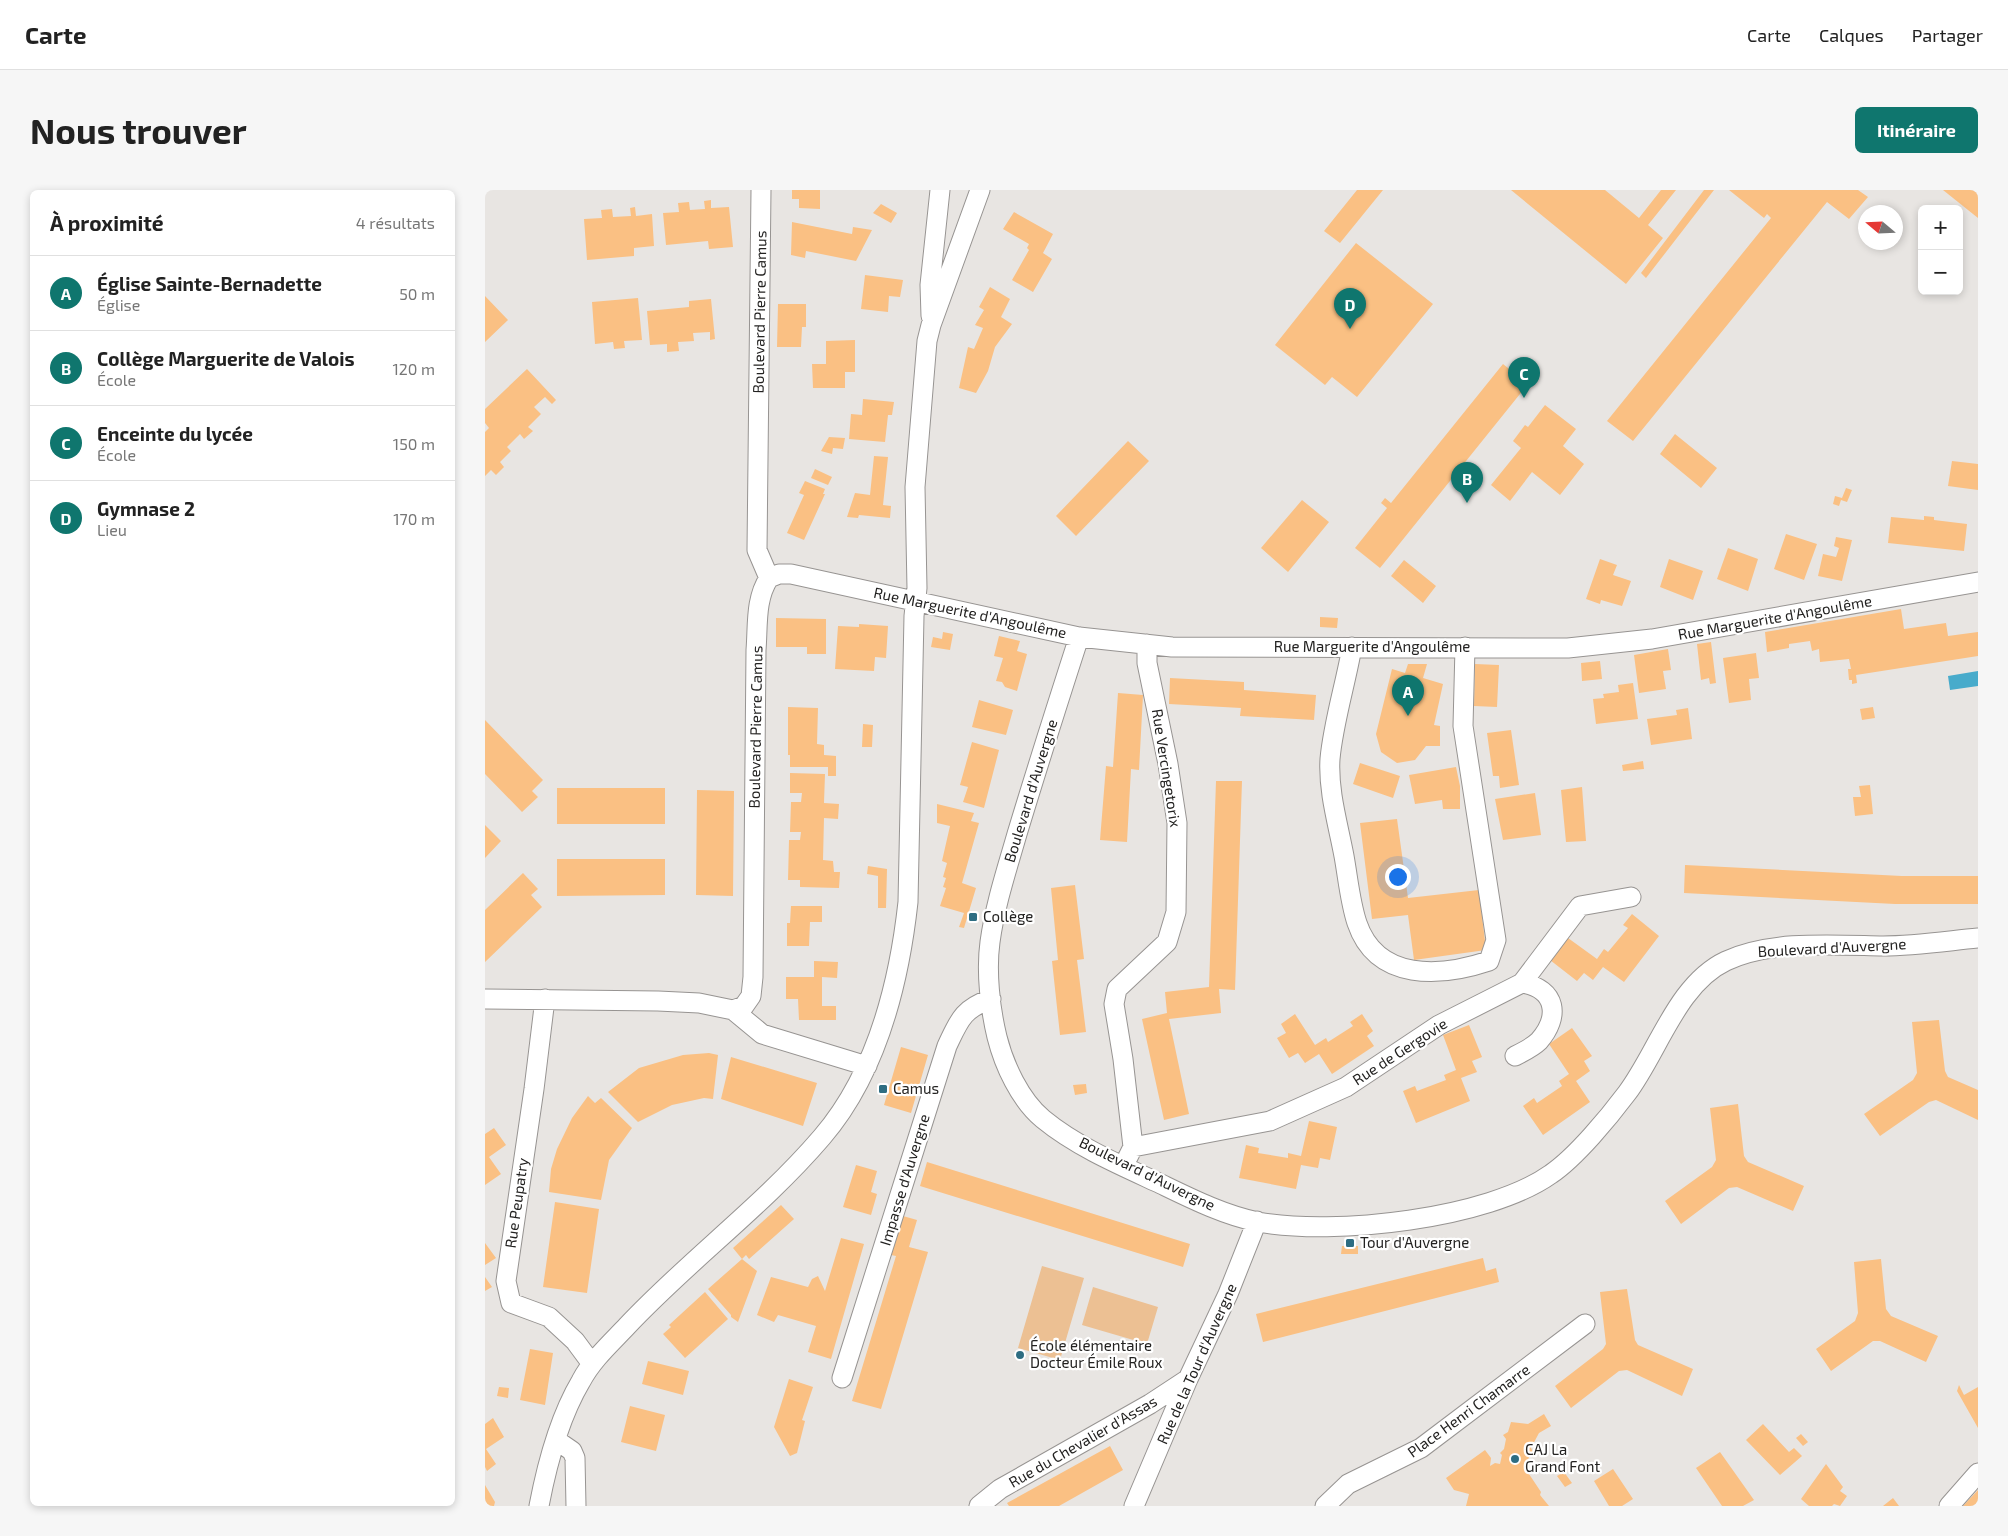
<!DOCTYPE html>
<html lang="fr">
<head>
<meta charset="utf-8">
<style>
  body { margin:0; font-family:"Exo 2",sans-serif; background:#f6f6f6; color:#222 }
  .controls { position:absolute; right:15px; top:15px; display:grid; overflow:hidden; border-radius:8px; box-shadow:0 2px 8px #0003 }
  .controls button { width:45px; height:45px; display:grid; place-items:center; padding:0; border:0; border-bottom:1px solid #e0e0e0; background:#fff; color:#222; font:25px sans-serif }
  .compass { position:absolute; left:1373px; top:15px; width:45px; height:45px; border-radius:50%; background:#fff; box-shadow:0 2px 8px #0003; rotate:289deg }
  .you { position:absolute; left:912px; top:686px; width:18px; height:18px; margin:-12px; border:4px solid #fff; border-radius:50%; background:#1a73e8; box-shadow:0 0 0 8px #1a73e833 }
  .badge { display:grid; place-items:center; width:32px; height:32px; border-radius:50%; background:#0f766e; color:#fff; font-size:16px; font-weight:700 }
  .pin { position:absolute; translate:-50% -41px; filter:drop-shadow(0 1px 2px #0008) }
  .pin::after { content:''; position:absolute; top:26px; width:18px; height:15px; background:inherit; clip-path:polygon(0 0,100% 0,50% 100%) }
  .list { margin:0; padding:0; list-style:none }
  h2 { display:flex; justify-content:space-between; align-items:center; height:65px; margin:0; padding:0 20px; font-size:21px }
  h2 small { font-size:16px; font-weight:400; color:#767676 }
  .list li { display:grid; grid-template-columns:32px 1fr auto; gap:15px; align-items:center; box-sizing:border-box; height:75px; padding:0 20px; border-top:1px solid #e0e0e0 }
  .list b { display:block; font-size:19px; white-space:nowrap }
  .list p { margin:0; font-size:16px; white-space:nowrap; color:#767676 }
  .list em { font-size:16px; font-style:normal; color:#767676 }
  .map { position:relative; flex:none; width:1493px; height:1316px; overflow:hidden; border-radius:8px }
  header { display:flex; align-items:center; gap:30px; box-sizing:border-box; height:70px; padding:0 25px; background:#fff; border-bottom:1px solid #e0e0e0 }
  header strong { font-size:24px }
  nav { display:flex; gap:28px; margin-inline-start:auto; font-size:18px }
  .intro { display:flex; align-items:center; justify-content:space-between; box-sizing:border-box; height:120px; padding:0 30px }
  h1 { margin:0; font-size:35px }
  .button { padding:12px 22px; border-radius:8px; background:#0f766e; color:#fff; font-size:18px; font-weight:700 }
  main { display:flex; gap:30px; padding:0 30px }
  aside { flex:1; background:#fff; border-radius:8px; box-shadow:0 2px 8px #0003 }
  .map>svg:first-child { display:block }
</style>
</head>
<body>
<header>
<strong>Carte</strong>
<nav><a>Carte</a><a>Calques</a><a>Partager</a></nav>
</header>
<div class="intro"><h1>Nous trouver</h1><a class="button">Itinéraire</a></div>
<main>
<aside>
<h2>À proximité<small>4 résultats</small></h2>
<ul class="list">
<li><span class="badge">A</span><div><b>Église Sainte-Bernadette</b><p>Église</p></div><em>50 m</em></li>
<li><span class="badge">B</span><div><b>Collège Marguerite de Valois</b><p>École</p></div><em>120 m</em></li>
<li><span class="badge">C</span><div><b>Enceinte du lycée</b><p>École</p></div><em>150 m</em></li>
<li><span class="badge">D</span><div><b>Gymnase 2</b><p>Lieu</p></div><em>170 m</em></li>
</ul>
</aside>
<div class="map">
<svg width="1493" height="1316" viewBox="0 0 1493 1316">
  <rect width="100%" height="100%" fill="#e8e5e2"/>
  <path fill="#ecc093" d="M557 1076 599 1088 575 1170 533 1158Z
    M608 1097 673 1117 662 1154 597 1135Z"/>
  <path fill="#48abcb" d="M1493 481V496L1465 500 1463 486Z"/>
  <path fill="#fac083" d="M307 0H335V19L314 18V9H307Z
    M872 0H898L855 53 839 41Z
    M1026 0H1120L1154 28 1176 0H1191L1163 35 1178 48 1141 94Z
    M1219 0H1229L1161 88 1156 83Z
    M1244 0H1373L1383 7 1364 29 1342 12 1148 251 1122 231 1286 28 1282 24 1279 28Z
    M1458 0H1493V28Z
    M226 10V18L244 17 248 57 224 59 223 51 181 55 178 23 194 22 193 13 204 12 205 20 220 19 219 11Z
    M396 14 412 23 406 33 388 23Z
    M150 17 151 26 167 24 169 56 149 58V66L102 70 99 29 117 28 116 20 127 19 128 27 146 26 145 18Z
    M529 22 568 44 558 63 567 69 548 102 527 90 544 60 542 58 544 54 518 39Z
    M307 32 367 44 368 37 387 40 371 71 321 61 320 68 306 65Z
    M871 53 948 114 872 207 847 187 840 195 790 155Z
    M380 85 418 90 415 107 404 106 403 122 376 119Z
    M505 97 525 109 516 127 527 134 510 157 503 181 491 203 474 198 483 157 489 159 498 138 490 135 499 120 494 117Z
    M0 106 23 130 0 152Z
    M153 108 157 150 139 151 140 158 129 159 128 152 110 154 107 112Z
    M226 109 230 149 225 150V142L208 143 209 151 193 152 194 161 182 162V154L165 155 162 121 204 117V111Z
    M293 114H321V137H317L316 157H292Z
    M370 150V182H360V198H328L327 174H341V151Z
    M1018 174 1043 194 895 378 870 358 902 318 896 313 900 308 906 313Z
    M42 179 71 210 67 214 60 207 49 217 56 224 43 237 48 241 39 249 35 244 22 257 26 261 15 272 19 277 11 285 6 280 0 286V242L4 238 0 233V219Z
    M378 209 409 212 407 225H403L400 252 364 249 366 224 377 225Z
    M1060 215 1091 239 1078 256 1099 274 1075 305 1047 282 1025 311 1006 295 1036 258 1028 251 1040 235 1043 237Z
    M1190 244 1232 278 1216 298 1175 264Z
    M344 247 360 248 358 259 348 258 347 264 336 261Z
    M643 251 664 271 591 346 571 326Z
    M389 266 403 267 398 315 406 316 405 328 374 325 373 328 362 327 370 303 385 305Z
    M1467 271 1493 274V300L1463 296Z
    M330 279 347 287 343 295 326 288Z
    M320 291 340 299 338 304H340L319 350 302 343 319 305 314 303Z
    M1361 298 1367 300 1362 312 1356 310 1354 316 1348 314 1350 306 1357 308Z
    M817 310 844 332 803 382 776 358Z
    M1439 326 1449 327V330L1482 334 1479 361 1403 353 1406 327 1439 330Z
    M1301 344 1332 354 1319 390 1289 379Z
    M1351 347 1367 350 1357 391 1333 386 1338 364 1351 367 1354 358 1349 356Z
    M1243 358 1273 369 1263 401 1232 389Z
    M1115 369 1132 375 1128 385 1146 391 1137 416 1116 410 1115 414 1101 409Z
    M1184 369 1218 381 1208 410 1175 397Z
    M919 370 951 396 938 413 906 386Z
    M1416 419 1419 439 1461 433 1463 446 1493 442V466L1371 485 1372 493 1367 494V490H1364L1363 479H1366L1364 469 1335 472 1334 459 1327 461 1325 451 1304 454V458L1282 462 1280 442Z
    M835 427 853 428 852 438 835 437Z
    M291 428 341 429V464H322V457H291Z
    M374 434 403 436 401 468 390 467 389 481 350 479 353 436 374 437Z
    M458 442 468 444 465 460 446 457 448 447 457 449Z
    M514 446 535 451 532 461 542 464 532 501 520 497 517 492 511 491 518 468 509 466Z
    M1226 452 1231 493 1225 494 1224 488 1216 490 1212 454Z
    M1183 459 1186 480 1178 481 1181 499 1154 503 1149 465Z
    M1271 463 1274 488 1264 489 1266 510 1244 513 1238 468Z
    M1115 471 1117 489 1097 491 1096 473Z
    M923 474H942L938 488 958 494 949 535 955 536V556H941L930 570 912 573 896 562 891 544 907 479 920 483Z
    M990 474 1014 475 1012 517 989 516Z
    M685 488 759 492V500L831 505 829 530 755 526 756 518 684 514Z
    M1148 493 1153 529 1111 534 1108 509 1119 508 1118 504 1134 502 1133 495Z
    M633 503 658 505 654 580 646 579 642 652 615 650 621 576 628 577Z
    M494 510 528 520 521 545 487 537Z
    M303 517 333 518 332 554 339 555V565L351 566V586H343V577H305V565H303Z
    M1388 517 1390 528 1377 530 1375 519Z
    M1203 518 1207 549 1166 555 1162 529 1192 525 1191 520Z
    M0 530 58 590 47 601 53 607 37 622 0 584Z
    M378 534 388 535 387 557H377Z
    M1026 540 1034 595 1015 598 1014 586H1008L1002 543Z
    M487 552 514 560 499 618 478 612 483 597 475 595Z
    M1158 571 1159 579 1138 581 1137 575Z
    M875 573 915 586 908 608 868 594Z
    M971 577 975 596V619H958L957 610 930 614 924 585Z
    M305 583 340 584 339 613 354 614 353 629 339 628 338 670 348 671 349 682H355L354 698 315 697V690H303L304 650H315L316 642H305L306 612H316L317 603H305Z
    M731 591H757L750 800 734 799 736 823 684 829 704 924 679 930 657 829 682 823 680 802 724 797Z
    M1385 595 1388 624 1370 626 1368 607H1376L1374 596Z
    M1097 597 1101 651 1081 652 1076 600Z
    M72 598H180V634H72Z
    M212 600 249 601 248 706 211 705Z
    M1050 603 1056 645 1018 650 1010 609Z
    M452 614 489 623 486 631 494 633 477 693 491 698 479 738 474 737 479 723 455 716 461 698 458 697 461 688 458 687 462 673 457 671 465 636 452 633Z
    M912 629 923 708 994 700 1001 760 929 770 923 725 887 729 875 633Z
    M0 635 16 651 0 668Z
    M72 669H180V705L72 706Z
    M1200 675 1417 686H1493V714H1410L1199 703Z
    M383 676 402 679 401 718H393V686L382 684Z
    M38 683 53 699 46 705 57 717 0 772V720Z
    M590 695 599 769 592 770 601 842 575 845 567 771 573 770 566 698Z
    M306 716H337V732H325L324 756H302V733H305Z
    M1147 724 1174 746 1139 792 1118 777 1108 790 1099 783 1092 791 1065 770 1083 748 1112 769 1119 759 1123 762 1143 738 1138 735Z
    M329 771 353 772 352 788 337 787V816H351V830H314L313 809H301V787H329Z
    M810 824 830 855 841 848 843 852 868 836 865 832 877 824 888 841 882 846 889 856 847 884 834 864 820 873 813 863 804 868 792 848 801 843 796 834Z
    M1454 830 1460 881 1463 887 1493 900V930L1451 910 1444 912 1395 946 1379 924 1428 890 1432 883 1427 832Z
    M984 835 997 867 987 871 992 882 976 888 985 911 931 933 918 901 930 896 932 901 961 890 959 885 971 880 958 845Z
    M1087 838 1107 866 1099 871 1105 881 1091 891 1105 912 1058 945 1038 916 1049 908 1052 913 1077 896 1074 891 1084 884 1064 854Z
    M416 857 443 865 426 923 399 915Z
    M224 863 233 865 228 909 219 908 187 915 153 932 123 902 154 878 198 865Z
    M246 867 332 893 318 936 236 909Z
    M601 894 602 903 590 905 588 895Z
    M103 906 110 913 116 908 147 938 124 970 116 1010 64 1002 66 979 72 959 87 928Z
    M1253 914 1259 966 1263 972 1319 996 1308 1021 1252 997 1244 998 1196 1034 1180 1011 1227 977 1231 970 1225 918Z
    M824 931 852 937 845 970 835 968 833 978 816 975 811 999 754 988 761 955 774 958 773 963 803 968V963L816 966Z
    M9 938 21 955 4 967 16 984 0 995V944Z
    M442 972 705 1054 698 1077 435 996Z
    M371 975 392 981 386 1002 392 1004 386 1025 358 1017Z
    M70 1012 114 1019 102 1103 58 1097Z
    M296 1015 309 1029 264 1069 261 1065 257 1069 248 1058Z
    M418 1026 432 1030 424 1057 443 1062 396 1219 367 1211 411 1066 406 1065Z
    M356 1048 379 1054 346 1169 323 1162 331 1136 293 1125 289 1132 272 1125 286 1087 323 1097 327 1089 333 1086 340 1101Z
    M0 1053 11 1068 0 1075Z
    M857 1056H873V1064H856Z
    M998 1068 1001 1081 1011 1078 1014 1092 778 1152 771 1124Z
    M257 1069 272 1081 253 1132 246 1127V1125L223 1099Z
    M1396 1069 1401 1119 1406 1126 1453 1146 1441 1172 1395 1151H1388L1346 1181 1331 1159 1370 1131 1373 1123 1369 1072Z
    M0 1087 7 1097 0 1101Z
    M1142 1099 1150 1150 1153 1155 1208 1179 1197 1206 1142 1180 1134 1181 1086 1218 1070 1196 1118 1159 1121 1154 1115 1102Z
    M220 1102 243 1129 200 1168 178 1144 186 1137 184 1135Z
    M45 1159 68 1163 60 1215 35 1210Z
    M163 1171 204 1181 198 1205 157 1194Z
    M304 1189 328 1197 317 1230 320 1231 312 1263 305 1266 289 1237Z
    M1474 1195 1479 1205 1493 1197V1238L1472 1201Z
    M14 1197 24 1198 23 1208 12 1206Z
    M145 1216 180 1225 171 1261 136 1252Z
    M1059 1224 1066 1236 1054 1243 1046 1258 1049 1264 1044 1267 1040 1278 1056 1302 1055 1305 1064 1316H981L984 1304 969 1300 961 1288 1000 1260 1006 1268 1005 1276 1010 1273 1015 1274 1017 1265 1015 1263 1019 1259 1021 1249 1018 1245 1023 1242 1026 1232 1043 1234Z
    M8 1228 19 1247 1 1259 11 1274 2 1281 0 1277V1234Z
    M1278 1234 1304 1262 1309 1258 1317 1266 1295 1285 1261 1250Z
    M1316 1244 1323 1252 1318 1256 1311 1248Z
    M625 1256 638 1280 574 1316H524L522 1313Z
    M1235 1262 1269 1310 1258 1316H1237L1211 1278Z
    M1075 1272 1078 1277 1071 1283 1067 1277Z
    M1341 1274 1358 1297 1355 1301 1362 1306 1355 1316 1349 1314 1347 1316H1324L1316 1309Z
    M1128 1279 1148 1309 1137 1316H1124L1109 1291Z
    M1079 1282 1087 1293 1080 1297 1072 1286Z
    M0 1295 10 1312 9 1316H0Z
    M1493 1300V1316H1478Z
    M1408 1308 1414 1316H1398Z"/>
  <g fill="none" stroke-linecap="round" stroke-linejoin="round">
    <defs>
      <path id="street" d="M446 126 445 95 455 0
        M284 388 294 384H306L594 447 687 457 1083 458 1167 449 1493 392
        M594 447C573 512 552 578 532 644 522 679 510 715 505 752 501 781 505 818 512 847 519 875 535 910 558 929 592 957 637 976 676 994 707 1009 739 1025 773 1032 849 1046 1003 1029 1066 984 1091 967 1124 927 1142 903 1173 862 1192 794 1241 771 1286 750 1349 755 1398 756 1429 756 1462 751 1493 748
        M867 457C861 492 848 534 845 569 843 601 853 634 859 666 863 688 865 712 872 733 892 792 956 787 1004 771L1011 750 978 536 980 457
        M0 809 173 811 214 813 248 820 259 816 266 806 268 787 271 460C273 436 270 409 284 388L272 360 276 0
        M60 809 49 899 21 1091 26 1113 64 1127 90 1151 107 1174
        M248 820 277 844 382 876
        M1030 866C1038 862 1048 857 1054 851 1075 827 1072 799 1037 793
        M648 957 785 931 861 897 954 835 1037 793 1095 716 1146 707
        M643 967 648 957 638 869 629 814 632 799 682 752 691 722 692 633 683 574 662 473V454
        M357 1188 462 856C474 831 477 819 506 809
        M71 1250 87 1261 90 1268 91 1316
        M54 1316C62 1274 74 1228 96 1191 107 1170 126 1153 142 1136 204 1070 278 1016 337 947 392 883 414 794 423 712L429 426 432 398 430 297 442 151 446 135 495 0
        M494 1316 515 1299 665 1214 703 1189
        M649 1316 703 1189 743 1104 772 1031
        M840 1316 863 1294 936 1258 1100 1134
        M1464 1316 1493 1283"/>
    </defs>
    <use href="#street" stroke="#979492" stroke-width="21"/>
    <use href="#street" stroke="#fff" stroke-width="19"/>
  </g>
  <g fill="#2e6d82" stroke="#fff" stroke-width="2">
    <rect x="483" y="722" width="10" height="10" rx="2.5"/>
    <rect x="393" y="894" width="10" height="10" rx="2.5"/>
    <rect x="860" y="1048" width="10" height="10" rx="2.5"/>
    <circle cx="535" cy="1165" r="5"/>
    <circle cx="1030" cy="1269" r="5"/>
  </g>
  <g text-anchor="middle" stroke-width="4.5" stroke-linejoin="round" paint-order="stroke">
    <g font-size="15" fill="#232221" stroke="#fff">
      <text transform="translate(275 122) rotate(-89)" y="5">Boulevard Pierre Camus</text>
      <text transform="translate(485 423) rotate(12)" y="5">Rue Marguerite d'Angoulême</text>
      <text transform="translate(1290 428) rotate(-10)" y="5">Rue Marguerite d'Angoulême</text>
      <text x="887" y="462">Rue Marguerite d'Angoulême</text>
      <text transform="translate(271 537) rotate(-89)" y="5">Boulevard Pierre Camus</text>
      <text transform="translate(681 578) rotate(81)" y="5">Rue Vercingetorix</text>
      <text transform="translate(546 601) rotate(-73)" y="5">Boulevard d'Auvergne</text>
      <text transform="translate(1347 758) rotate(-3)" y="5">Boulevard d'Auvergne</text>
      <text transform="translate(915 862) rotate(-33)" y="5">Rue de Gergovie</text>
      <text transform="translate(662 984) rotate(26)" y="5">Boulevard d'Auvergne</text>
      <text transform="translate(420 990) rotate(-73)" y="5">Impasse d'Auvergne</text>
      <text transform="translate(32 1013) rotate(-82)" y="5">Rue Peupatry</text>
      <text transform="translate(712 1174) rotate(-66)" y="5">Rue de la Tour d'Auvergne</text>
      <text transform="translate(984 1221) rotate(-36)" y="5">Place Henri Chamarre</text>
      <text transform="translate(598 1252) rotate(-30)" y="5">Rue du Chevalier d'Assas</text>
    </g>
    <g font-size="15" fill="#232221" stroke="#fff" text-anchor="start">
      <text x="498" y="732">Collège</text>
      <text x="408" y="904">Camus</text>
      <text x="875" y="1058">Tour d'Auvergne</text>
      <text x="545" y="1161">École élémentaire<tspan x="545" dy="17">Docteur Émile Roux</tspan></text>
      <text x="1040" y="1265">CAJ La<tspan x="1040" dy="17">Grand Font</tspan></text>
    </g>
  </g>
</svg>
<div class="controls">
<button>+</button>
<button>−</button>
</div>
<svg class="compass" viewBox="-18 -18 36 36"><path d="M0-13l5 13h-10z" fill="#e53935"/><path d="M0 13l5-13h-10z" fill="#767676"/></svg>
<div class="you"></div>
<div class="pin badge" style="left:923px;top:526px">A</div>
<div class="pin badge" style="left:982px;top:313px">B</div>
<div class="pin badge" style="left:1039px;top:208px">C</div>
<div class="pin badge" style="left:865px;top:139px">D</div>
</div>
</main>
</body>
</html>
